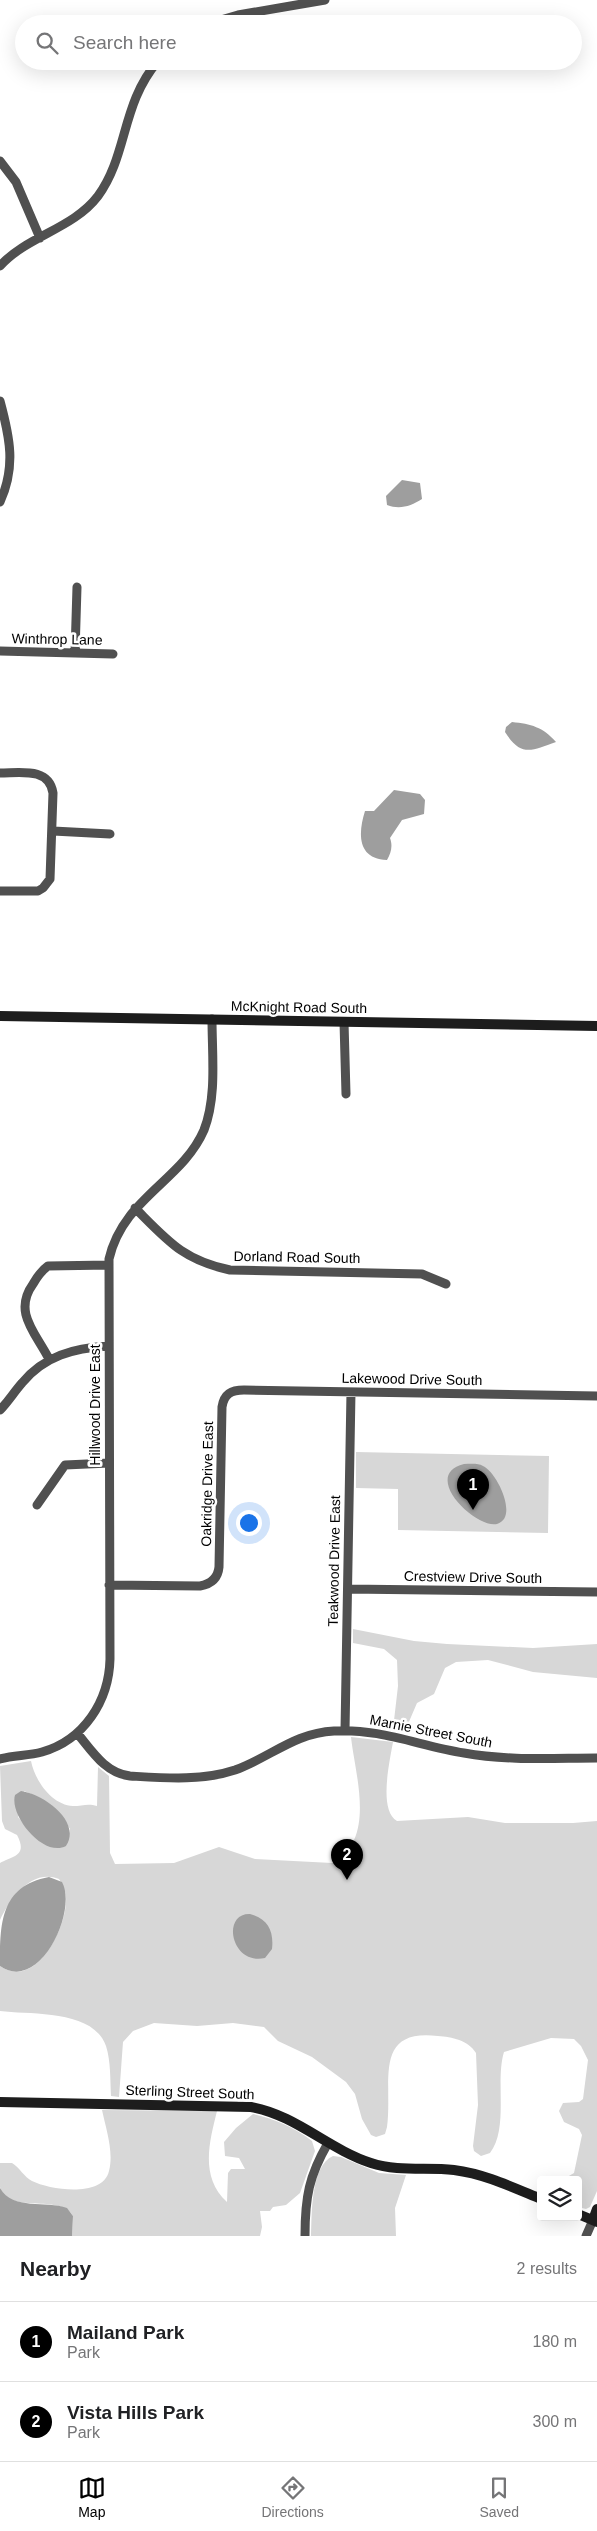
<!DOCTYPE html>
<html lang="en">
<head>
<meta charset="utf-8">
<style>
  body { margin:0; font-family:Arial,sans-serif; background:#f6f6f6; color:#202124 }
  .controls { position:absolute; right:15px; bottom:15px; display:grid; overflow:hidden; border-radius:5px; box-shadow:0 5px 20px #0002 }
  .controls button { width:45px; height:45px; display:grid; place-items:center; padding:0; border:0; border-bottom:1px solid #e0e0e0; background:#fff; color:#202124; font:25px sans-serif }
  .you { position:absolute; left:248px; top:1522px; width:18px; height:18px; margin:-12px; border:4px solid #fff; border-radius:50%; background:#1a73e8; box-shadow:0 0 0 8px #1a73e833 }
  .badge { display:grid; place-items:center; width:32px; height:32px; border-radius:50%; background:#000; color:#fff; font-size:16px; font-weight:700 }
  .pin { position:absolute; translate:-50% -41px; filter:drop-shadow(0 1px 2px #0008) }
  .pin::after { content:''; position:absolute; top:26px; width:18px; height:15px; background:inherit; clip-path:polygon(0 0,100% 0,50% 100%) }
  .list { margin:0; padding:0; list-style:none }
  h2 { display:flex; justify-content:space-between; align-items:center; height:65px; margin:0; padding:0 20px; font-size:21px }
  h2 small { font-size:16px; font-weight:400; color:#757577 }
  .list li { display:grid; grid-template-columns:32px 1fr auto; gap:15px; align-items:center; box-sizing:border-box; height:80px; padding:0 20px; border-top:1px solid #e0e0e0 }
  .list b { display:block; font-size:19px; white-space:nowrap }
  .list p { margin:0; font-size:16px; white-space:nowrap; color:#757577 }
  .list em { font-size:16px; font-style:normal; color:#757577 }
  .icon { flex:none; width:28px; height:28px; fill:none; stroke:currentColor; stroke-width:2; stroke-linecap:round; stroke-linejoin:round }
  .map { position:relative; flex:none; width:597px; height:2236px; overflow:hidden }
  .search { position:absolute; background:#fff; box-shadow:0 5px 20px #0002; left:15px; right:15px; top:15px; height:55px; display:flex; align-items:center; gap:12px; box-sizing:border-box; padding:0 18px; border-radius:28px; color:#757577; font-size:19px }
  .sheet { height:225px; background:#fff }
  nav { display:flex; justify-content:space-around; align-items:center; box-sizing:border-box; height:70px; border-top:1px solid #e0e0e0; background:#fff; font-size:14px; color:#757577 }
  nav a { display:grid; justify-items:center; gap:2px }
  nav .on { color:#000 }
  .map>svg:first-child { display:block }
</style>
</head>
<body>
<div class="map">
<svg width="597" height="2236" viewBox="0 0 597 2236">
  <rect width="100%" height="100%" fill="#fff"/>
  <path fill="#d7d7d7" fill-rule="evenodd" d="M356 1452 549 1456 548 1533 398 1530V1489L356 1488Z
    M353 1629 414 1641 447 1644 533 1648 597 1644V1678L533 1672 488 1660 456 1662 445 1668 434 1694 417 1703 405 1731 393 1729 398 1686 397 1660 384 1649 353 1643Z
    M351 1737 393 1742C390 1760 378 1810 397 1821L468 1817 505 1823H573L597 1821V2191L590 2207 586 2209 578 2207V2180H562L574 2173 582 2135 579 2129 564 2122 559 2111 563 2103 579 2102 583 2099 588 2060 581 2046 574 2039 551 2038 504 2052C495 2081 509 2128 490 2153L481 2156 474 2151 473 2146 478 2105 476 2053C468 2040 452 2037 438 2036 372 2028 393 2083 387 2127L385 2134 376 2137 371 2135 362 2119 355 2094 346 2082 312 2057 278 2041 264 2027 233 2023 197 2026 154 2023 133 2031 123 2042 119 2097 111 2096C110 2080 111 2062 106 2046 93 2009 31 2015 0 2011V1966C36 1991 68 1926 66 1897 66 1891 62 1884 59 1879 31 1868 10 1899 0 1920V1863C13 1856 28 1856 17 1835L5 1829 2 1821 0 1766 31 1761C35 1781 52 1805 73 1806 82 1806 88 1803 97 1806L98 1767 109 1776 110 1853 115 1864 174 1863 219 1847 255 1859 332 1863C377 1840 355 1775 351 1737ZM24 1791C44 1798 60 1811 70 1829L66 1846C41 1849 33 1835 18 1817Z
    M102 2110 217 2111C209 2143 200 2177 227 2202L228 2173 231 2169H245L239 2158 225 2156 224 2142 236 2128 253 2114C274 2119 294 2127 312 2141L315 2151 300 2193 286 2205 273 2207 270 2211H260L262 2227 260 2236H72L73 2216C62 2193 6 2215 0 2187 0 2180 0 2171 0 2163H12C20 2168 24 2177 32 2181 50 2190 103 2198 109 2171 114 2152 106 2129 102 2110Z
    M333 2156 341 2157 379 2173 406 2175 395 2208 396 2236H311C312 2216 310 2166 333 2156Z"/>
  <path fill="#9e9e9e" d="M402 480 420 483 422 499C411 506 400 510 387 505L386 496Z
    M512 722C531 724 543 727 556 742 531 751 521 757 505 732L506 727Z
    M394 790 420 794 425 800 424 814 402 820 390 838C393 846 391 853 387 860 357 859 358 833 365 811H374Z
    M464 1464C471 1464 478 1463 483 1466 497 1472 519 1518 497 1524 476 1529 420 1475 464 1464Z
    M21 1791C43 1794 82 1821 66 1846 44 1858 9 1816 15 1795Z
    M49 1877 62 1882C78 1910 40 1994 0 1966 0 1924 0 1886 49 1877Z
    M250 1914C268 1919 274 1931 272 1949L265 1958C231 1966 221 1913 250 1914Z
    M0 2188C13 2211 46 2200 67 2208L73 2216 72 2236H0Z"/>
  <g fill="none" stroke-linecap="round" stroke-linejoin="round">
    <path stroke="#505050" stroke-width="9" d="M207 24 238 15 325 0
      M0 161 16 182 40 238
      M0 266C27 236 73 229 98 196 128 155 121 104 158 61
      M0 401C10 438 16 467 0 502
      M0 651 113 654
      M75 653 77 587
      M0 773C20 773 49 767 53 793L50 879 43 888 38 891H0
      M53 831 110 834
      M344 1022 346 1094
      M135 1208C168 1241 183 1260 230 1270L422 1274 446 1284
      M49 1359C35 1332 13 1312 33 1284 37 1277 41 1271 48 1266L109 1265
      M0 1410C8 1402 14 1392 22 1383 44 1356 74 1348 108 1346
      M37 1505 65 1465 109 1463
      M109 1585 200 1586C211 1584 218 1578 219 1567L222 1407C224 1394 231 1390 244 1390L597 1396
      M348 1589 597 1592
      M345 1731 351 1392
      M77 1733C92 1751 105 1773 130 1776 165 1778 202 1781 235 1770 271 1757 294 1733 334 1731 379 1728 420 1746 464 1753 508 1761 553 1758 597 1758
      M0 1759C14 1755 28 1756 42 1752 84 1740 109 1701 110 1659L109 1259C123 1198 182 1181 204 1130 217 1097 212 1055 212 1019
      M305 2236C305 2197 309 2176 328 2143
      M586 2236 593 2220"/>
    <path stroke="#1d1d1d" stroke-width="10" d="M0 1016 597 1026
      M0 2102 251 2107C296 2115 328 2149 371 2163 398 2172 426 2167 454 2170 485 2174 512 2187 541 2199
      M578 2214 597 2222
      M593 2220 597 2209"/>
  </g>
  <g text-anchor="middle" stroke-width="5" stroke-linejoin="round" paint-order="stroke">
    <g font-size="14" fill="#000" stroke="#fff">
      <text transform="translate(57 639) rotate(1)" y="5">Winthrop Lane</text>
      <text transform="translate(299 1007) rotate(1)" y="5">McKnight Road South</text>
      <text transform="translate(297 1257) rotate(1)" y="5">Dorland Road South</text>
      <text transform="translate(412 1379) rotate(1)" y="5">Lakewood Drive South</text>
      <text transform="translate(95 1405) rotate(-90)" y="5">Hillwood Drive East</text>
      <text transform="translate(207 1484) rotate(-89)" y="5">Oakridge Drive East</text>
      <text transform="translate(334 1561) rotate(-89)" y="5">Teakwood Drive East</text>
      <text transform="translate(473 1577) rotate(1)" y="5">Crestview Drive South</text>
      <text transform="translate(431 1731) rotate(11)" y="5">Marnie Street South</text>
      <text transform="translate(190 2092) rotate(2)" y="5">Sterling Street South</text>
    </g>
  </g>
</svg>
<div class="controls">
<button><svg class="icon" aria-label="layers" viewBox="0 0 24 24"><path d="M12 4l9 5-9 5-9-5zM3 14l9 5 9-5"/></svg></button>
</div>
<div class="you"></div>
<div class="pin badge" style="left:473px;top:1510px">1</div>
<div class="pin badge" style="left:347px;top:1880px">2</div>
<div class="search"><svg class="icon" aria-label="search" viewBox="0 0 24 24"><circle cx="10" cy="10" r="6"/><path d="M15 15l6 6"/></svg>Search here</div>
</div>
<section class="sheet">
<h2>Nearby<small>2 results</small></h2>
<ul class="list">
<li><span class="badge">1</span><div><b>Mailand Park</b><p>Park</p></div><em>180 m</em></li>
<li><span class="badge">2</span><div><b>Vista Hills Park</b><p>Park</p></div><em>300 m</em></li>
</ul>
</section>
<nav>
<a class="on"><svg class="icon" aria-label="map" viewBox="0 0 24 24"><path d="M3 6l6-2 6 2 6-2v14l-6 2-6-2-6 2zM9 4v14M15 6v14"/></svg>Map</a>
<a><svg class="icon" aria-label="directions" viewBox="0 0 24 24"><path d="M12 3l9 9-9 9-9-9zM9 14v-3h6M13 9l2 2-2 2"/></svg>Directions</a>
<a><svg class="icon" aria-label="saved" viewBox="0 0 24 24"><path d="M7 4h10v16l-5-4-5 4z"/></svg>Saved</a>
</nav>
</body>
</html>
